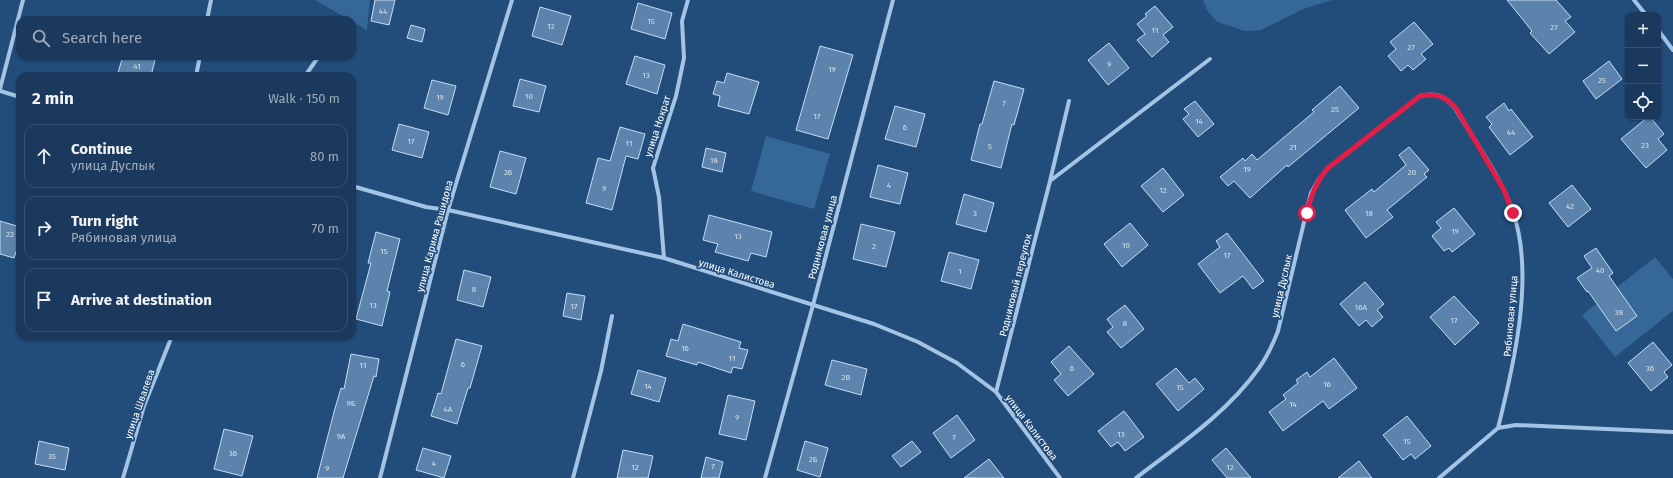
<!DOCTYPE html>
<html lang="en">
<head>
<meta charset="utf-8">
<style>
  body { margin:0; font-family:"Fira Sans",sans-serif; background:#234062; color:#f1f3f6 }
  .controls { position:absolute; right:12px; top:12px; display:grid; overflow:hidden; border-radius:8px; box-shadow:0 1px 3px #0004 }
  .controls button { width:36px; height:36px; display:grid; place-items:center; padding:0; border:0; border-bottom:1px solid #385372; background:#1a395c; color:#f1f3f6; font:20px sans-serif }
  .stop { position:absolute; width:12px; height:12px; margin:-9px; border:3px solid #e11d48; border-radius:50%; background:#fff }
  .stop.end { background:#e11d48; border-color:#fff; box-shadow:0 1px 4px #0008 }
  .list { margin:0; padding:0; list-style:none }
  h2 { display:flex; justify-content:space-between; align-items:center; height:52px; margin:0; padding:0 16px; font-size:17px }
  h2 small { font-size:13px; font-weight:400; color:#9facbb }
  .list li { display:grid; grid-template-columns:26px 1fr auto; gap:12px; align-items:center; box-sizing:border-box; height:64px; margin:0 8px 8px; padding:0 8px; border:1px solid #385372; border-radius:12px }
  .list b { display:block; font-size:15px; white-space:nowrap }
  .list p { margin:0; font-size:13px; white-space:nowrap; color:#9facbb }
  .list em { font-size:13px; font-style:normal; color:#9facbb }
  .icon { flex:none; width:22px; height:22px; fill:none; stroke:currentColor; stroke-width:2; stroke-linecap:round; stroke-linejoin:round }
  .map { position:relative; flex:none; width:1673px; height:478px; overflow:hidden }
  .search { position:absolute; background:#1a395c; box-shadow:0 1px 3px #0004; left:16px; top:16px; width:340px; height:44px; display:flex; align-items:center; gap:10px; box-sizing:border-box; padding:0 14px; border-radius:12px; color:#9facbb; font-size:15px }
  .panel { position:absolute; background:#1a395c; box-shadow:0 1px 3px #0004; left:16px; top:72px; width:340px; height:268px; border-radius:12px }
  .map>svg:first-child { display:block }
</style>
</head>
<body>
<div class="map">
<svg width="1673" height="478" viewBox="0 0 1673 478">
  <rect width="100%" height="100%" fill="#224c7a"/>
  <path fill="#356798" d="M315 0H370L367 30Z
    M1203 0H1332L1303 9 1261 30 1245 31 1217 22 1207 10Z
    M766 136 830 154 814 209 751 191Z
    M1655 257 1673 279V311L1615 357 1582 315Z"/>
  <path fill="#5b83ac" stroke="#c7ddf4" d="M375 0H395L389 25 371 21Z
    M1507 0H1556L1571 17 1565 21 1575 32 1549 54 1530 33 1532 31Z
    M638 3 672 13 665 39 631 29Z
    M1155 6 1173 27 1163 35 1169 42 1152 57 1137 40 1145 34 1137 24 1147 16 1145 14Z
    M540 7 571 16 562 45 532 36Z
    M1414 22 1433 44 1421 54 1426 59 1413 70 1408 65 1401 71 1388 56 1396 49 1390 42Z
    M411 25 425 29 422 42 407 38Z
    M1109 43 1129 68 1108 85 1088 60Z
    M820 46 853 55 828 139 796 130Z
    M123 56H156L151 76H117Z
    M635 56 665 65 657 94 626 84Z
    M1609 61 1622 79 1596 99 1583 81Z
    M727 73 759 82 749 114 718 106 720 96 713 94 717 81 724 83Z
    M520 79 546 86 539 112 513 106Z
    M432 80 456 86 448 115 424 108Z
    M994 81 1024 89 1014 125 1012 124 1001 168 971 160 980 124H982Z
    M1340 86 1359 108 1288 167 1287 165 1250 198 1234 181 1228 186 1220 177 1243 158 1245 161 1252 154 1257 160 1314 112 1312 110Z
    M1195 101 1214 124 1198 137 1183 119 1189 114 1184 109Z
    M1504 103 1509 111 1511 109 1533 137 1510 155 1489 127 1492 124 1486 117Z
    M895 106 925 114 916 147 885 139Z
    M1648 117H1650L1664 134 1658 139 1667 150 1646 168 1621 139Z
    M399 124 429 132 422 158 392 150Z
    M620 127 645 134 638 159 626 156 612 210 586 203 598 158 610 161Z
    M1409 147 1429 170 1424 174 1427 177 1387 210 1393 217 1366 238 1345 210 1372 189 1374 192 1406 165 1399 155Z
    M706 148 726 153 722 172 702 167Z
    M500 151 526 158 516 194 490 187Z
    M878 165 908 173 900 204 870 197Z
    M1163 168 1184 195 1163 212 1141 186Z
    M1572 185 1591 209 1568 227 1549 203Z
    M964 194 994 203 986 232 956 224Z
    M1454 208 1475 234 1452 252 1449 248 1444 251 1432 236 1441 228 1436 222Z
    M709 215 772 232 766 257 751 253 748 261 715 252 718 244 703 240Z
    M0 221 20 227V240L14 258 0 254Z
    M1130 223 1148 245 1122 267 1104 244Z
    M861 224 895 232 886 267 853 259Z
    M376 232 400 239 387 291 390 292 382 326 356 319 371 263H368Z
    M1227 233 1264 281 1253 289 1243 276 1220 293 1198 264 1220 247 1216 241Z
    M1596 248 1613 273 1609 276 1637 316 1616 331 1588 291 1587 292 1577 278 1592 268 1584 256Z
    M949 252 979 260 971 289 941 281Z
    M464 270 491 277 483 307 457 300Z
    M1365 282 1384 304 1377 310 1383 317 1372 327 1366 320 1359 326 1340 304Z
    M567 293 585 296 581 320 563 316Z
    M1454 296 1479 323 1455 345 1430 317Z
    M1125 305 1144 329 1121 348 1107 332 1113 327 1107 319Z
    M683 324 741 342 739 348 748 350 742 369 733 367 731 373 698 362 697 365 666 356 671 339 678 341Z
    M456 339 482 346 470 388H468L457 424 431 416 438 393 441 394Z
    M1653 342 1672 365 1664 372 1668 377 1651 391 1628 363Z
    M1069 346 1094 374 1068 396 1054 380 1061 374 1051 362Z
    M351 354 379 359 376 377 374 376 343 478H317L334 412 341 388 344 389Z
    M1334 358 1357 388 1329 409 1323 401 1283 431 1269 412 1286 399 1283 395 1298 383 1296 380 1307 372 1310 377Z
    M832 360 867 369 861 395 825 385Z
    M1176 368 1189 383 1195 378 1204 389 1178 411 1156 384Z
    M638 370 666 378 659 402 631 394Z
    M728 395 755 401 746 440 719 434Z
    M1124 411 1144 437 1125 451 1118 442 1111 447 1098 431Z
    M957 415 975 440 951 458 933 433Z
    M1407 416 1431 446 1415 459 1411 454 1403 460 1383 435Z
    M224 429 253 436 242 476 214 469Z
    M39 441 69 448 65 470 35 464Z
    M805 441 828 448 820 477 797 470Z
    M912 441 921 452 901 467 892 456Z
    M423 448 451 456 444 478 416 470Z
    M1226 448 1251 478H1227L1212 460Z
    M623 450 653 456 648 478H617Z
    M706 457 723 462 719 478H701Z
    M989 459 1004 478H964Z
    M1359 461 1372 478H1338Z"/>
  <g fill="none" stroke-linecap="round" stroke-linejoin="round">
    <path stroke="#a4c4e5" stroke-width="4" d="M1634 0 1646 15
      M207 20 211 0
      M345 20 346 19
      M1658 30 1673 50
      M196 76 200 56
      M305 76 319 56
      M0 89 23 0
      M0 91 20 97
      M1050 181 1069 101
      M352 186 426 207 448 210 664 258 874 324 918 342 957 363 996 392 1060 478
      M664 258 659 197 653 168 676 96 684 58 682 21 688 0
      M996 392 1050 181 1210 59
      M123 478 144 406 172 336
      M380 478 448 210 512 0
      M573 478 601 371 612 316
      M765 478 813 305 893 0
      M1136 478C1179 445 1227 413 1259 368 1267 357 1273 344 1278 331L1311 193 1319 179 1328 168 1420 96C1436 92 1445 96 1455 108 1475 142 1500 175 1513 212 1535 275 1514 364 1498 428
      M1439 478 1498 428 1516 425 1673 432"/>
  </g>
  <g fill="none" stroke-linecap="round" stroke-linejoin="round">
    <path stroke="#e11d48" stroke-width="5" d="M1307 213C1311 195 1316 182 1328 168L1420 96C1436 93 1445 96 1456 108L1504 190 1513 213"/>
  </g>
  <g text-anchor="middle" stroke-width="3.5" stroke-linejoin="round" paint-order="stroke">
    <g font-size="8" fill="#d6e0ea">
      <text x="383" y="14">44</text>
      <text x="651" y="24">15</text>
      <text x="551" y="29">12</text>
      <text x="1554" y="30">27</text>
      <text x="1155" y="33">11</text>
      <text x="1411" y="50">27</text>
      <text x="1109" y="67">9</text>
      <text x="137" y="69">41</text>
      <text x="832" y="72">19</text>
      <text x="646" y="78">13</text>
      <text x="1602" y="83">25</text>
      <text x="529" y="99">10</text>
      <text x="440" y="100">19</text>
      <text x="1004" y="106">7</text>
      <text x="1335" y="112">25</text>
      <text x="817" y="119">17</text>
      <text x="1199" y="124">14</text>
      <text x="905" y="130">6</text>
      <text x="1511" y="135">44</text>
      <text x="411" y="144">17</text>
      <text x="629" y="146">11</text>
      <text x="1645" y="148">23</text>
      <text x="990" y="149">5</text>
      <text x="1293" y="150">21</text>
      <text x="714" y="163">18</text>
      <text x="1247" y="172">19</text>
      <text x="508" y="175">26</text>
      <text x="1412" y="175">20</text>
      <text x="889" y="188">4</text>
      <text x="604" y="191">9</text>
      <text x="1163" y="193">12</text>
      <text x="1570" y="209">42</text>
      <text x="975" y="216">3</text>
      <text x="1369" y="216">18</text>
      <text x="1455" y="234">19</text>
      <text x="10" y="237">22</text>
      <text x="738" y="239">13</text>
      <text x="1126" y="248">10</text>
      <text x="874" y="249">2</text>
      <text x="384" y="254">15</text>
      <text x="1227" y="258">17</text>
      <text x="1600" y="273">40</text>
      <text x="960" y="274">1</text>
      <text x="474" y="292">8</text>
      <text x="373" y="308">13</text>
      <text x="574" y="309">17</text>
      <text x="1361" y="310">16А</text>
      <text x="1619" y="315">38</text>
      <text x="1454" y="323">17</text>
      <text x="1125" y="326">8</text>
      <text x="685" y="351">16</text>
      <text x="732" y="361">11</text>
      <text x="463" y="367">6</text>
      <text x="363" y="368">11</text>
      <text x="1072" y="371">6</text>
      <text x="1650" y="371">36</text>
      <text x="846" y="380">2В</text>
      <text x="1327" y="387">16</text>
      <text x="648" y="389">14</text>
      <text x="1180" y="390">15</text>
      <text x="351" y="406">9Б</text>
      <text x="1293" y="407">14</text>
      <text x="448" y="412">4А</text>
      <text x="737" y="420">9</text>
      <text x="1121" y="437">13</text>
      <text x="341" y="439">9А</text>
      <text x="954" y="440">7</text>
      <text x="1407" y="444">15</text>
      <text x="233" y="456">36</text>
      <text x="52" y="459">35</text>
      <text x="813" y="462">2Б</text>
      <text x="434" y="466">4</text>
      <text x="713" y="469">7</text>
      <text x="635" y="470">12</text>
      <text x="1230" y="470">12</text>
      <text x="327" y="471">9</text>
    </g>
    <g font-size="10" fill="#fff" stroke="#224c7a">
      <text transform="translate(657 126) rotate(-72)" y="4">улица Нократ</text>
      <text transform="translate(434 236) rotate(-75)" y="4">улица Карима Рашидова</text>
      <text transform="translate(822 237) rotate(-75)" y="4">Родниковая улица</text>
      <text transform="translate(737 273) rotate(17)" y="4">улица Калистова</text>
      <text transform="translate(1015 285) rotate(-76)" y="4">Родниковый переулок</text>
      <text transform="translate(1281 286) rotate(-77)" y="4">улица Дуслык</text>
      <text transform="translate(1510 316) rotate(-85)" y="4">Рябиновая улица</text>
      <text transform="translate(139 404) rotate(-71)" y="4">улица Швалева</text>
      <text transform="translate(1032 427) rotate(53)" y="4">улица Калистова</text>
    </g>
  </g>
</svg>
<div class="controls">
<button>+</button>
<button>−</button>
<button><svg class="icon" aria-label="locate" viewBox="0 0 24 24"><circle cx="12" cy="12" r="6"/><path d="M12 2v4M12 18v4M2 12h4M18 12h4"/></svg></button>
</div>
<div class="stop" style="left:1307px;top:213px"></div>
<div class="stop end" style="left:1513px;top:213px"></div>
<div class="search"><svg class="icon" aria-label="search" viewBox="0 0 24 24"><circle cx="10" cy="10" r="6"/><path d="M15 15l6 6"/></svg>Search here</div>
<section class="panel">
<h2>2 min<small>Walk · 150 m</small></h2>
<ul class="list">
<li><svg class="icon" aria-label="ahead" viewBox="0 0 24 24"><path d="M12 20V5M6 11l6-6 6 6"/></svg><div><b>Continue</b><p>улица Дуслык</p></div><em>80 m</em></li>
<li><svg class="icon" aria-label="right" viewBox="0 0 24 24"><path d="M7 20v-9h11M14 6l5 5-5 5"/></svg><div><b>Turn right</b><p>Рябиновая улица</p></div><em>70 m</em></li>
<li><svg class="icon" aria-label="arrive" viewBox="0 0 24 24"><path d="M6 21V4h12l-3 4 3 4H6"/></svg><div><b>Arrive at destination</b></div></li>
</ul>
</section>
</div>
</body>
</html>
